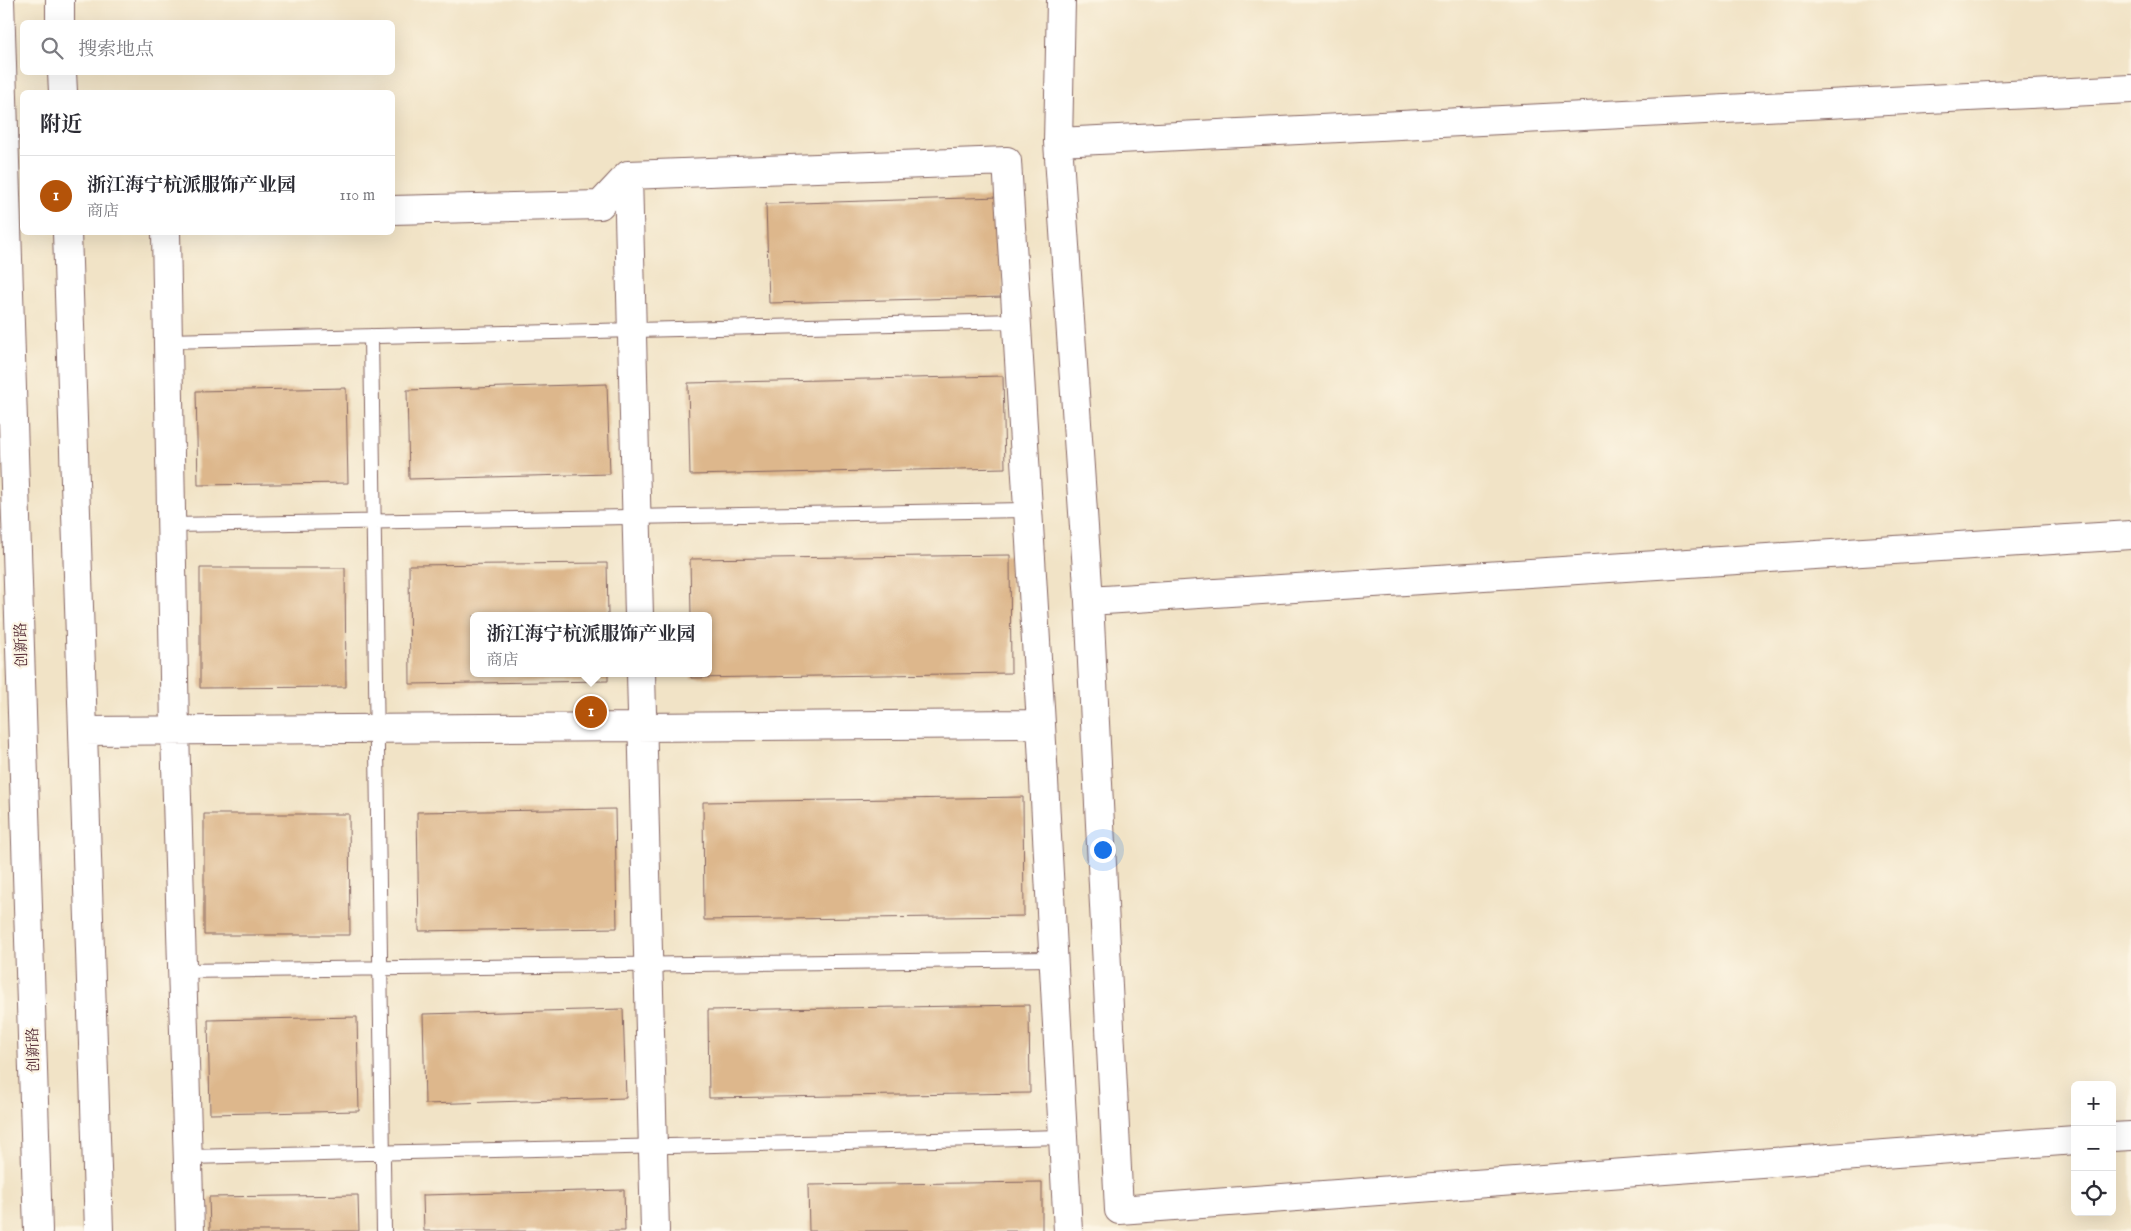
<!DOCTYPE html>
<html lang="zh">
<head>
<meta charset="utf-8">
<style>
  body { margin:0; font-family:"IM FELL English","Noto Serif SC",serif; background:#f2f2f3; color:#2b2b33 }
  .controls { position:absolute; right:15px; bottom:15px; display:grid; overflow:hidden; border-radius:8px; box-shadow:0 5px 20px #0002 }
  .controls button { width:45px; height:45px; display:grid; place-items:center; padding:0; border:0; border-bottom:1px solid #e1e1e2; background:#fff; color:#2b2b33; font:25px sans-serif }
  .you { position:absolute; left:1102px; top:849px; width:18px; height:18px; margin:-12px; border:4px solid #fff; border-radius:50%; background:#1a73e8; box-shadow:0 0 0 8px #1a73e833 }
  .badge { display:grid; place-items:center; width:32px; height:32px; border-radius:50%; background:#b45309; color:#fff; font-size:16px; font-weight:700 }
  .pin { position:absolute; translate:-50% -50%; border:2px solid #fff; box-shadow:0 1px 5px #0006 }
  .popup { position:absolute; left:470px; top:612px; width:242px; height:65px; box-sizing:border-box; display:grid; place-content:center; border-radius:8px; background:#fff; filter:drop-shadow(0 1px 4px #0005); font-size:16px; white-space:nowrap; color:#7c7c81 }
  .popup b { font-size:19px; color:#2b2b33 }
  .popup::after { content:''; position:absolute; left:50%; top:100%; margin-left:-10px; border:10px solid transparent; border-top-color:#fff }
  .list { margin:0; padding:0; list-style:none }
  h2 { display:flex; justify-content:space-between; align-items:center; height:65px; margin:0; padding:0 20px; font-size:21px }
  h2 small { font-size:16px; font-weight:400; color:#7c7c81 }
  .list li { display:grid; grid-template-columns:32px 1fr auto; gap:15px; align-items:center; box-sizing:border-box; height:80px; padding:0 20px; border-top:1px solid #e1e1e2 }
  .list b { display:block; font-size:19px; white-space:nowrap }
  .list p { margin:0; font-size:16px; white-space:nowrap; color:#7c7c81 }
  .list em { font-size:16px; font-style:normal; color:#7c7c81 }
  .icon { flex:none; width:28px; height:28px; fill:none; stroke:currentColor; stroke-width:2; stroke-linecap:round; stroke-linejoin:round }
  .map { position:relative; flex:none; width:2131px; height:1231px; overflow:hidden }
  .search { position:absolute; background:#fff; box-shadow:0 5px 20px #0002; left:20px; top:20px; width:375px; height:55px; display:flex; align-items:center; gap:12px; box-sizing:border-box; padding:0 18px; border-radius:8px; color:#7c7c81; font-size:19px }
  .panel { position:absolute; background:#fff; box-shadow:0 5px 20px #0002; left:20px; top:90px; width:375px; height:145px; border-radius:8px }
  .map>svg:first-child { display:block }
</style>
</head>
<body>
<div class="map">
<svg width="2131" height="1231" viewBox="0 0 2131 1231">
  <rect width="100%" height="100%" fill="#fcf5e5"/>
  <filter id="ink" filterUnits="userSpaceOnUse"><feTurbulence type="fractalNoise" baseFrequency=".02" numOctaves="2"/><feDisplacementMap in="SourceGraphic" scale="10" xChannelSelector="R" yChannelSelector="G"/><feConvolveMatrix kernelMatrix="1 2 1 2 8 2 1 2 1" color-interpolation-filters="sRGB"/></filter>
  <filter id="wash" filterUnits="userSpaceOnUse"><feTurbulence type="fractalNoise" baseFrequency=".0096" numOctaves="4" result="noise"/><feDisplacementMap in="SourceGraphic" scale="20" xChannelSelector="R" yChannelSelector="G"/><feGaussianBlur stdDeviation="1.12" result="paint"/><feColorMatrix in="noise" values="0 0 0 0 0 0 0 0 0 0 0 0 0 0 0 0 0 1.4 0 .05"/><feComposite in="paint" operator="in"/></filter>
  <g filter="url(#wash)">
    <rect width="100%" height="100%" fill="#f1e3c6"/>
    <g id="blocks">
      <path fill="#ddb78c" d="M1000 197 1003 297 769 303 766 204Z
        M1003 376 1005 468 690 475 688 383Z
        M607 384 610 474 409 479 407 390Z
        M346 388 348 483 198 485 196 391Z
        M1010 555 1011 673 691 678V673H708V616H691L690 559Z
        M607 563 608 616H474V673H608V681L410 684 409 565Z
        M200 568H345L346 687 200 688Z
        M1023 797 1024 916 704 920 703 802Z
        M615 809 617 928 419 931 417 812Z
        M204 814H349L350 935H204Z
        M1029 1005 1030 1093 709 1098 708 1010Z
        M623 1009 626 1098 425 1104 423 1014Z
        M357 1017 359 1111 210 1114 208 1020Z
        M1042 1182V1231H809L808 1185Z
        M624 1190 625 1231H424L423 1195Z
        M358 1195 359 1231H210L209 1197Z"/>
    </g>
  </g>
  <g filter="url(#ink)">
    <use href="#blocks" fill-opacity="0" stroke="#846461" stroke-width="1"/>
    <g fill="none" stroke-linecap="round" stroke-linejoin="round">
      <defs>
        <path id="lane" d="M371 336 384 1231
          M168 341 1017 321
          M171 525 1028 510
          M182 971 1053 959
          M188 1157 1063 1137"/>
        <path id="street" d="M0 0 38 1231
          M60 0V22
          M1061 0 1058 142 1089 601 1119 1210 2075 1140
          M62 72 63 92
          M1058 142 2131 89
          M628 175 639 616
          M392 210 600 205 628 175 1007 161 1041 724 1068 1231
          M67 232 99 1231
          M166 232 175 732 190 1231
          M1089 601 2131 535
          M641 673 655 1231
          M83 731 1041 724
          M2112 1137 2131 1136"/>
      </defs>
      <use href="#lane" stroke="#846461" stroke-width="16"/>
      <use href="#street" stroke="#846461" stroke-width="30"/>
      <use href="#lane" stroke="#fff" stroke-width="14"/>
      <use href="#street" stroke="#fff" stroke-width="28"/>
    </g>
  </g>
  <g text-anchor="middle" stroke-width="4.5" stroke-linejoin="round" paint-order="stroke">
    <g font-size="15" fill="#4a1f2b" stroke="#fcf5e5">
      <text transform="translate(21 645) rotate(-92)" y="5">创新路</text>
      <text transform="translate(33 1050) rotate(-92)" y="5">创新路</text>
    </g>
  </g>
</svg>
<div class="controls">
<button>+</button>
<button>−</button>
<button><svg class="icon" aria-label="locate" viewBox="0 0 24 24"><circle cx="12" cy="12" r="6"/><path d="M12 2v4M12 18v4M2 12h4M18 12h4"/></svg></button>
</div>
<div class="you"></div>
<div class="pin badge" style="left:591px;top:712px">1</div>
<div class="popup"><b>浙江海宁杭派服饰产业园</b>商店</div>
<div class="search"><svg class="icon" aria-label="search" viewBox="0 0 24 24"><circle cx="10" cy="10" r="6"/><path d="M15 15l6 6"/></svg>搜索地点</div>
<section class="panel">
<h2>附近<small></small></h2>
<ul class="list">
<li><span class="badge">1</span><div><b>浙江海宁杭派服饰产业园</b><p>商店</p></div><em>110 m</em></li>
</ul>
</section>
</div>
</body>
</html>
